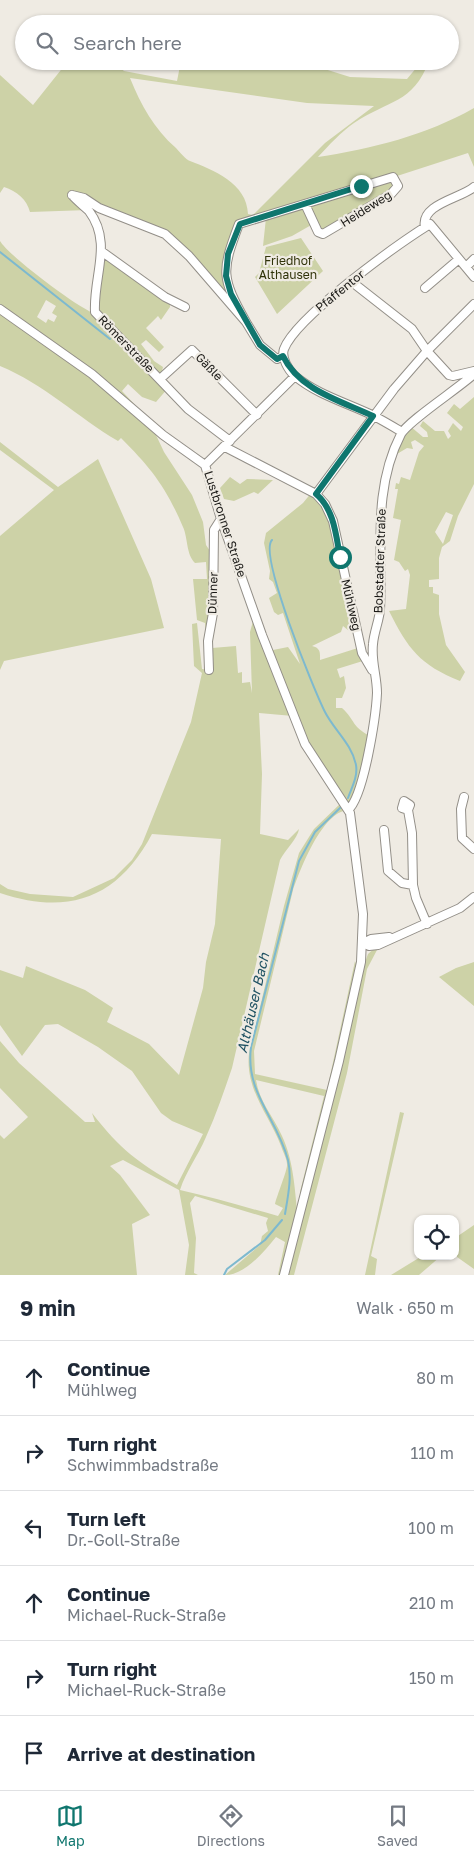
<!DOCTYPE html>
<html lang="en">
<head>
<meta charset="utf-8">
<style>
  body { margin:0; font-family:"Golos Text",sans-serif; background:#f6f6f7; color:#1f2937 }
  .controls { position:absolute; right:15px; bottom:15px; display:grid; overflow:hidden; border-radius:10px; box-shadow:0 1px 4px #0004 }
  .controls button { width:45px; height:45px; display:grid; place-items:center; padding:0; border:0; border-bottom:1px solid #e0e1e3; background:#fff; color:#1f2937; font:25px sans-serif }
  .stop { position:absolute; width:15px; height:15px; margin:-11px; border:4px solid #0f766e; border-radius:50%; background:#fff }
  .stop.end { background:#0f766e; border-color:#fff; box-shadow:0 1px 5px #0008 }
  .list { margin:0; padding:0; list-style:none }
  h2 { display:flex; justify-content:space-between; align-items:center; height:65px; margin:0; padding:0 20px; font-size:21px }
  h2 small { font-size:16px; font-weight:400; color:#747a83 }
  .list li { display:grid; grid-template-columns:32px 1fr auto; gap:15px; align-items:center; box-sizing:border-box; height:75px; padding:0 20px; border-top:1px solid #e0e1e3 }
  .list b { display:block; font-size:19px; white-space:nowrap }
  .list p { margin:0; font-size:16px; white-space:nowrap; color:#747a83 }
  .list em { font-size:16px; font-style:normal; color:#747a83 }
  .icon { flex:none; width:28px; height:28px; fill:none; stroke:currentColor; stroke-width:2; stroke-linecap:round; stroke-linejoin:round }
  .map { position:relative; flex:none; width:474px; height:1275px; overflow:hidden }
  .search { position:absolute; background:#fff; box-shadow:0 1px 4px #0004; left:15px; right:15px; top:15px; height:55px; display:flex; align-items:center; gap:12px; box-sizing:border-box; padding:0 18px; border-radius:28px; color:#747a83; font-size:19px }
  .sheet { height:515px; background:#fff }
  nav { display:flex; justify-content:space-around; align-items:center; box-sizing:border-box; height:70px; border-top:1px solid #e0e1e3; background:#fff; font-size:14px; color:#747a83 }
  nav a { display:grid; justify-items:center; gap:2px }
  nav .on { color:#0f766e }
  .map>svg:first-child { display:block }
</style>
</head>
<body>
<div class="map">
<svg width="474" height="1275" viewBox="0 0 474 1275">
  <rect width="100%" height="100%" fill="#efebe3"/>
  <path fill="#cdd2a7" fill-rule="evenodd" d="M68 61H113L124 71 177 81 181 61H299L350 77 407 79 422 61H429C413 104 388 100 354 123 341 132 329 145 318 157 371 149 427 135 474 108V167L468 153 394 177 398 186 323 234 305 204 240 224 228 254 231 294 229 304 165 234 84 198 88 210 30 212C27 200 17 191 4 187L0 193V75L33 105ZM130 78 307 103 374 106 325 143 253 215 248 214C247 183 213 170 190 161 186 160 179 151 176 148 154 129 141 105 130 78Z
    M304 206 313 224 292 236 263 246 266 218Z
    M301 238 323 271 277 314 255 277 259 273 266 247Z
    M0 241C9 256 79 309 96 314L101 251 170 300V307L161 320 158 316 146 328 164 347 159 352 146 340 141 344 154 361 163 367 160 379 168 388 156 402 142 397 128 384 122 391 163 435H156L164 452 192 495 203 522 206 545 214 557 213 613 206 638 205 623 197 620 193 579H207L206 562 195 563C186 554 188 538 183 527 166 487 151 468 121 438L118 441C77 417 44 384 0 366ZM46 300 56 306 52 313 57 316 54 322 48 319 46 323 37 317Z
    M474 397V484L458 516 450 541 442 547 439 558V579L429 580V587H433V593L439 595V614L446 645 465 672 460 681C420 665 408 649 389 611L406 609 410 575 408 569 405 571 399 562 394 560 401 520 393 518 398 489H395L396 483 399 484 401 477 410 480 419 452 424 446 415 440 411 442 413 449 407 448 397 454 393 452 410 426 423 437H428L427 432 420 426 423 421 435 431H444L448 439 451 436 448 431 453 423 461 431 463 427 447 413 454 404 460 409ZM446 512 453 515 443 544 435 532Z
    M0 442 58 487 98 459 151 579 164 628 4 661 0 670V536L54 490 0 450Z
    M230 477 240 484 247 479 273 480 258 494 254 492 234 501 224 499 220 488Z
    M312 492 325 504 357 632 349 631 343 626 341 632 312 646C321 648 320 653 320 660L361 647 366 660 337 669 340 678 344 676 346 688 342 698H336V708H342C356 721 351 726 370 736L366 765 348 810C322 812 301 868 293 890L254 1051 255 1074 327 1090 355 961 357 967 356 987 368 954 378 945 377 950 367 969 347 1073 294 1275H278L285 1242 276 1237C264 1252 245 1275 225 1275L260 1245 262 1236 268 1231 266 1223 268 1218 195 1196 190 1203 196 1238 194 1273 198 1275H185L189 1245 179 1190 123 1160 110 1166 120 1175 150 1215 132 1224 137 1275H0V1135L4 1139 28 1117 0 1088V1041L19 1063 85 1122H95L92 1113C121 1150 137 1162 177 1185L203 1134 172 1121 161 1113 132 1071 98 1047 58 1024 45 1025 22 1056 0 1025V970L23 978 26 966 85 990 113 1008 107 1022 149 1044 179 1075 203 988 206 962 215 924 221 839 152 834C118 898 69 916 0 893V884L8 889 30 894 73 897 114 878 132 860 142 844 191 722 202 673 194 666 192 624 197 623 202 669 209 670 208 674 213 670 212 648 236 646 238 673 242 672V683L250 682 252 693 250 632 255 614 268 651 288 647 300 664 283 613 278 615 274 612 269 598 277 593 273 582 269 579 270 571 264 543 266 533 303 503ZM259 713 293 716 309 754 343 801 314 829 299 853 284 906 249 1053C245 1090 269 1114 281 1146 283 1152 287 1159 287 1164 288 1169 277 1195 275 1204L283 1208 278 1216C245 1207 212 1197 180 1190 186 1171 198 1156 206 1137 216 1115 224 1091 232 1068L280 860C285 850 298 838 299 829L288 840 260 834 262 774ZM256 1080 324 1096 300 1192 301 1211 298 1220C295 1192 294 1161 282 1136 273 1116 259 1101 256 1080Z
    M474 962V1006L439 977 456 968Z
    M400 1112 404 1113 371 1256 377 1259 375 1275H365Z
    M474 1225V1269L457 1257 455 1238Z
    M422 1256H441L419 1275H391Z"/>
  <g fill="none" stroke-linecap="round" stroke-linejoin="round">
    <path stroke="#7db9cf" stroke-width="2" d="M0 252 110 339
      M272 540C258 554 314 690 325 712 334 730 352 744 356 765 358 776 352 787 348 798
      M285 1214C288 1196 292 1178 288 1160 277 1118 245 1093 251 1047L299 861 315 832 341 807
      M224 1275 227 1269 265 1240 282 1220"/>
    <defs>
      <path id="minor" d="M72 195C77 201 84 206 89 211 113 243 93 276 95 312L188 409 230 441
        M72 195 84 198 99 208 165 234 189 256 246 322 260 345 277 359 283 356
        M425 227C420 204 462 198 474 187
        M101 251 165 297 185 307
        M466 267 474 259
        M352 282 412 329 427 351 449 375 453 376 474 371
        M425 288 459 259
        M0 309 92 374 163 435 205 465 221 519 262 635 305 744 350 813 363 914 361 962 339 1061 284 1275
        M246 322C221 277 221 272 239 224L393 177 398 186 391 194 323 234 318 232 305 204
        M160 379 192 350 257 415
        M402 432C392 426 382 420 372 415 347 403 316 394 295 376 288 370 281 357 284 349 296 317 398 244 430 224L474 277
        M225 447 316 494 325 504 333 521 362 653 372 670
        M205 465 295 376
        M316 494 394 389 427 351 474 304
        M209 670 208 641 213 613 214 530 221 519
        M464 797 461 809 462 838 474 849
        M348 810C364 797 376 715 377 693 377 676 371 661 373 644 374 632 379 621 380 610 383 550 372 490 401 434 408 421 459 388 474 374
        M408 810 402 808 404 801 410 805 408 810 412 833 413 885 416 898 427 924
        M384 830 388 871 402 883 413 885
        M363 943 369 946 378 945 460 908 474 897
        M363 943 371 939 389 937"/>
    </defs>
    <use href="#minor" stroke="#938f88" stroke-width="10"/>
    <use href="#minor" stroke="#fff" stroke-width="8"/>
  </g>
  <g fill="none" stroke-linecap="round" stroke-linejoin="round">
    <path stroke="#0f766e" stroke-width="6" d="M340 557C336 535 334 509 316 494L373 416C341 401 299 390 283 356L277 359 260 345 231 294 226 276 228 254 240 224 361 186"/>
  </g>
  <g text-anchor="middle" stroke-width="4.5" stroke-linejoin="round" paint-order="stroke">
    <g font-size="12" fill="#1a1916" stroke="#efebe3">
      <text transform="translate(366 209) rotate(-32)" y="4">Heideweg</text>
      <text transform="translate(340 291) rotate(-39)" y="4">Pfaffentor</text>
      <text transform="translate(126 344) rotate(46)" y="4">Römerstraße</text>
      <text transform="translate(209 367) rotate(46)" y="4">Gäßle</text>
      <text transform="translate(225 524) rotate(72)" y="4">Lustbronner Straße</text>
      <text transform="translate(380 561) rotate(-88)" y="4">Bobstadter Straße</text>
      <text transform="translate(213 593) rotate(-88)" y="4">Dünner</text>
      <text transform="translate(351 605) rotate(77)" y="4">Mühlweg</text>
    </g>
    <g font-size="12" fill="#303309" stroke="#efebe3">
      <text x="288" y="265">Friedhof<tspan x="288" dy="14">Althausen</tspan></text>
    </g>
    <g font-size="14" font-style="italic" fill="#205263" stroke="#efebe3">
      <text transform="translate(253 1003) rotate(-77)" y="5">Althäuser Bach</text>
    </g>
  </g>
</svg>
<div class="controls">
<button><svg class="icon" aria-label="locate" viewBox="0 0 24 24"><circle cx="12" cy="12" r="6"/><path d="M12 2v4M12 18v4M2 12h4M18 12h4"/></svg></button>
</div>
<div class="stop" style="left:340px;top:557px"></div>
<div class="stop end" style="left:361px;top:186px"></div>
<div class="search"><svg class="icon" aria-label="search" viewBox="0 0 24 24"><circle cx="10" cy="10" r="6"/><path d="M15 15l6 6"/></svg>Search here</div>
</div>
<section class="sheet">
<h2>9 min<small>Walk · 650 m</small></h2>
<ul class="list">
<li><svg class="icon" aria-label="ahead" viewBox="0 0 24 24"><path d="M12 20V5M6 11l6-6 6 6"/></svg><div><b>Continue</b><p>Mühlweg</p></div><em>80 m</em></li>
<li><svg class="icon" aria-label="right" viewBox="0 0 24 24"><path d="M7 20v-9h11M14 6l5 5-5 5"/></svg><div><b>Turn right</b><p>Schwimmbadstraße</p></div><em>110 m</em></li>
<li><svg class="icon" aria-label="left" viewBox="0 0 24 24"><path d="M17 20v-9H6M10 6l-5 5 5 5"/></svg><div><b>Turn left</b><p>Dr.-Goll-Straße</p></div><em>100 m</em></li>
<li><svg class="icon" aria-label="ahead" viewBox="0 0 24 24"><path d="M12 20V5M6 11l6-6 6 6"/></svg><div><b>Continue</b><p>Michael-Ruck-Straße</p></div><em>210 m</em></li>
<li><svg class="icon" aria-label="right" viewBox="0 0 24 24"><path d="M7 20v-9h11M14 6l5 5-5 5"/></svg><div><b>Turn right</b><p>Michael-Ruck-Straße</p></div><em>150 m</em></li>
<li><svg class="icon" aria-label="arrive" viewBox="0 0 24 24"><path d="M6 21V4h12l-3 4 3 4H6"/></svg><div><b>Arrive at destination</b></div></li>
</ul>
</section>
<nav>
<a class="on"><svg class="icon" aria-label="map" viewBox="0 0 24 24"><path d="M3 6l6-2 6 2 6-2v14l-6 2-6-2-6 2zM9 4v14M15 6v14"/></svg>Map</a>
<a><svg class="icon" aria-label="directions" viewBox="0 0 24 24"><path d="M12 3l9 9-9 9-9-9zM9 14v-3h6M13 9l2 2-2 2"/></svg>Directions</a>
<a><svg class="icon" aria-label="saved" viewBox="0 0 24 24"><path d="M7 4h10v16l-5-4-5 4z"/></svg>Saved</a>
</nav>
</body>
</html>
